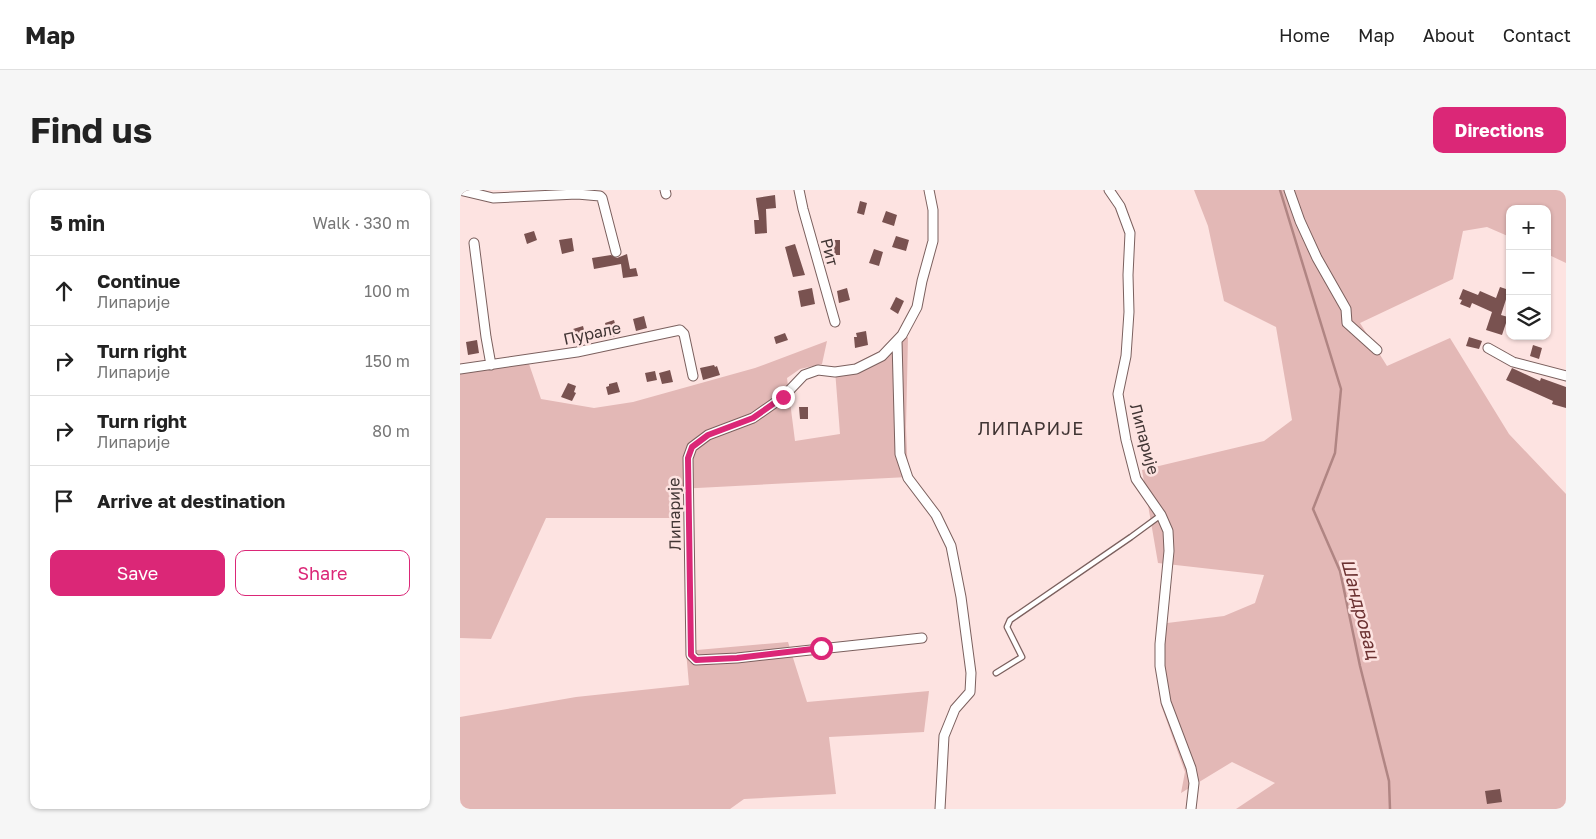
<!DOCTYPE html>
<html lang="en">
<head>
<meta charset="utf-8">
<style>
  body { margin:0; font-family:"Golos Text",sans-serif; background:#f6f6f6; color:#222 }
  .controls { position:absolute; right:15px; top:15px; display:grid; overflow:hidden; border-radius:10px; box-shadow:0 1px 4px #0004 }
  .controls button { width:45px; height:45px; display:grid; place-items:center; padding:0; border:0; border-bottom:1px solid #e0e0e0; background:#fff; color:#222; font:25px sans-serif }
  .stop { position:absolute; width:15px; height:15px; margin:-11px; border:4px solid #db2777; border-radius:50%; background:#fff }
  .stop.end { background:#db2777; border-color:#fff; box-shadow:0 1px 5px #0008 }
  .list { margin:0; padding:0; list-style:none }
  h2 { display:flex; justify-content:space-between; align-items:center; height:65px; margin:0; padding:0 20px; font-size:21px }
  h2 small { font-size:16px; font-weight:400; color:#767676 }
  .list li { display:grid; grid-template-columns:32px 1fr auto; gap:15px; align-items:center; box-sizing:border-box; height:70px; padding:0 20px; border-top:1px solid #e0e0e0 }
  .list b { display:block; font-size:19px; white-space:nowrap }
  .list p { margin:0; font-size:16px; white-space:nowrap; color:#767676 }
  .list em { font-size:16px; font-style:normal; color:#767676 }
  .actions { display:flex; gap:10px; padding:15px 20px }
  .actions a { flex:1; padding:11px 0; border:1px solid #db2777; border-radius:10px; text-align:center; font-size:18px; color:#db2777 }
  .actions .main { background:#db2777; color:#fff }
  .icon { flex:none; width:28px; height:28px; fill:none; stroke:currentColor; stroke-width:2; stroke-linecap:round; stroke-linejoin:round }
  .map { position:relative; flex:none; width:1106px; height:619px; overflow:hidden; border-radius:10px }
  header { display:flex; align-items:center; gap:30px; box-sizing:border-box; height:70px; padding:0 25px; background:#fff; border-bottom:1px solid #e0e0e0 }
  header strong { font-size:24px }
  nav { display:flex; gap:28px; margin-inline-start:auto; font-size:18px }
  .intro { display:flex; align-items:center; justify-content:space-between; box-sizing:border-box; height:120px; padding:0 30px }
  h1 { margin:0; font-size:35px }
  .button { padding:12px 22px; border-radius:10px; background:#db2777; color:#fff; font-size:18px; font-weight:700 }
  main { display:flex; gap:30px; padding:0 30px }
  aside { flex:1; background:#fff; border-radius:10px; box-shadow:0 1px 4px #0004 }
  .map>svg:first-child { display:block }
</style>
</head>
<body>
<header>
<strong>Map</strong>
<nav><a>Home</a><a>Map</a><a>About</a><a>Contact</a></nav>
</header>
<div class="intro"><h1>Find us</h1><a class="button">Directions</a></div>
<main>
<aside>
<h2>5 min<small>Walk · 330 m</small></h2>
<ul class="list">
<li><svg class="icon" aria-label="ahead" viewBox="0 0 24 24"><path d="M12 20V5M6 11l6-6 6 6"/></svg><div><b>Continue</b><p>Липарије</p></div><em>100 m</em></li>
<li><svg class="icon" aria-label="right" viewBox="0 0 24 24"><path d="M7 20v-9h11M14 6l5 5-5 5"/></svg><div><b>Turn right</b><p>Липарије</p></div><em>150 m</em></li>
<li><svg class="icon" aria-label="right" viewBox="0 0 24 24"><path d="M7 20v-9h11M14 6l5 5-5 5"/></svg><div><b>Turn right</b><p>Липарије</p></div><em>80 m</em></li>
<li><svg class="icon" aria-label="arrive" viewBox="0 0 24 24"><path d="M6 21V4h12l-3 4 3 4H6"/></svg><div><b>Arrive at destination</b></div></li>
</ul>
<div class="actions"><a class="main">Save</a><a>Share</a></div>
</aside>
<div class="map">
<svg width="1106" height="619" viewBox="0 0 1106 619">
  <rect width="100%" height="100%" fill="#fde3e1"/>
  <path fill="#e3b8b6" d="M734 0H1106V73L1087 64V19H1050V47L1027 37 1003 41 993 89 900 133 927 176 990 148 1049 244 1106 304V619H776L815 593 772 572 721 603 725 582 701 515 697 469 699 434 764 426 795 413 804 385 698 373 682 280 804 251 832 230 816 137 764 111 748 36Z
    M448 147 446 237 448 287 218 299 216 328H86L31 449 0 448V183L68 171 81 209 134 218 173 212 295 178 367 151 362 174 340 179 327 188 335 251 380 244 375 180 386 178Z
    M328 452 347 512 469 501 464 542 369 547 376 604 284 609 270 619H0V527L116 507 229 495 226 461Z"/>
  <g fill="none" stroke-linecap="round" stroke-linejoin="round">
    <path stroke="#b08583" stroke-width="2.5" d="M820 0 881 199 875 263 853 319 880 381 900 476 929 591 930 619"/>
  </g>
  <path fill="#795250" d="M315 5 316 18 306 19 307 43 295 44 294 30H299L296 8Z
    M400 11 407 13 404 25 397 23Z
    M426 21 437 25 434 36 422 32Z
    M74 41 77 50 67 54 64 44Z
    M436 46 449 50 446 61 432 57Z
    M112 48 114 61 102 64 99 50Z
    M370 50H380V65H370Z
    M335 54 345 85 333 87 325 57Z
    M414 59 423 62 419 76 409 73Z
    M167 64 170 79 176 78 178 86 163 88 161 74 134 79 132 68 151 65 157 68Z
    M1040 97 1049 100 1041 125 1048 127 1042 145 1026 140 1032 122 1012 113 1010 118 1000 114 1002 110 999 109 1003 99 1018 105 1020 101 1036 108Z
    M352 98 355 114 341 117 338 101Z
    M387 98 390 110 379 113 377 101Z
    M436 107 444 111 438 124 430 119Z
    M184 126 187 138 176 141 173 129Z
    M154 130 158 145 149 148 145 133Z
    M123 136 127 151 117 153 113 139Z
    M406 141 408 155 395 158 394 147H397L396 143Z
    M325 143 328 150 316 154 314 147Z
    M1009 147 1022 151 1019 159 1006 156Z
    M17 150 19 163 8 165 6 152Z
    M1073 155 1082 158 1079 169 1070 166Z
    M254 175 255 177 257 176 260 185 243 190 240 178Z
    M1052 178 1080 191 1081 188 1106 197V218L1092 214 1093 211 1046 190Z
    M210 180 213 192 202 194 199 183Z
    M195 181 197 190 187 192 185 183Z
    M157 192 160 202 148 205 146 197 149 196V194Z
    M108 193 116 196 114 202 116 203 112 211 101 207Z
    M339 217H348V229H340Z
    M1040 599 1042 612 1027 614 1025 601Z"/>
  <g fill="none" stroke-linecap="round" stroke-linejoin="round">
    <defs>
      <path id="lane" d="M536 483 562 467 547 437 550 430 671 347 701 325"/>
      <path id="street" d="M0 0 33 8 117 4 140 6 142 8 156 62
        M205 0 206 4
        M339 0 343 19 375 132
        M649 0 660 16 670 43 668 85 669 122 666 166 658 204 666 250 676 289 701 325 708 341 709 361 700 454V476L706 512 731 578 734 593 731 619
        M829 0 840 31 857 68 886 119 887 133 917 160
        M14 53 26 147 31 175
        M437 151 440 264 448 288 476 325 491 356 501 407 511 483 510 502 495 519 484 546 480 619
        M1028 158 1053 172 1106 186
        M0 179 117 162 220 140 224 144 233 186
        M462 448 277 468 236 470 231 465 228 268 232 257 248 245 293 228 323 207 344 185 358 180 375 182 396 179 422 166 442 145 457 117 462 91 473 51V20L469 0"/>
    </defs>
    <use href="#lane" stroke="#7b605e" stroke-width="7"/>
    <use href="#street" stroke="#7b605e" stroke-width="11"/>
    <use href="#lane" stroke="#fff" stroke-width="4.5"/>
    <use href="#street" stroke="#fff" stroke-width="9"/>
  </g>
  <g fill="none" stroke-linecap="round" stroke-linejoin="round">
    <path stroke="#db2777" stroke-width="6" d="M323 207 293 228 248 245 232 257 228 268 231 465 236 470 277 468 361 458"/>
  </g>
  <g text-anchor="middle" stroke-width="5" stroke-linejoin="round" paint-order="stroke">
    <g font-size="16" fill="#413534" stroke="#fde3e1">
      <text transform="translate(370 62) rotate(75)" y="6">Рит</text>
      <text transform="translate(132 143) rotate(-12)" y="6">Пурале</text>
      <text transform="translate(685 249) rotate(75)" y="6">Липарије</text>
      <text transform="translate(214 324) rotate(-91)" y="6">Липарије</text>
    </g>
    <g font-size="18" letter-spacing="1" fill="#413534" stroke="#fde3e1">
      <text x="571" y="245">ЛИПАРИЈЕ</text>
    </g>
    <g font-size="18" font-style="italic" fill="#6c3232" stroke="#fde3e1">
      <text transform="translate(900 419) rotate(75)" y="6">Шандровац</text>
    </g>
  </g>
</svg>
<div class="controls">
<button>+</button>
<button>−</button>
<button><svg class="icon" aria-label="layers" viewBox="0 0 24 24"><path d="M12 4l9 5-9 5-9-5zM3 14l9 5 9-5"/></svg></button>
</div>
<div class="stop" style="left:361px;top:458px"></div>
<div class="stop end" style="left:323px;top:207px"></div>
</div>
</main>
</body>
</html>
